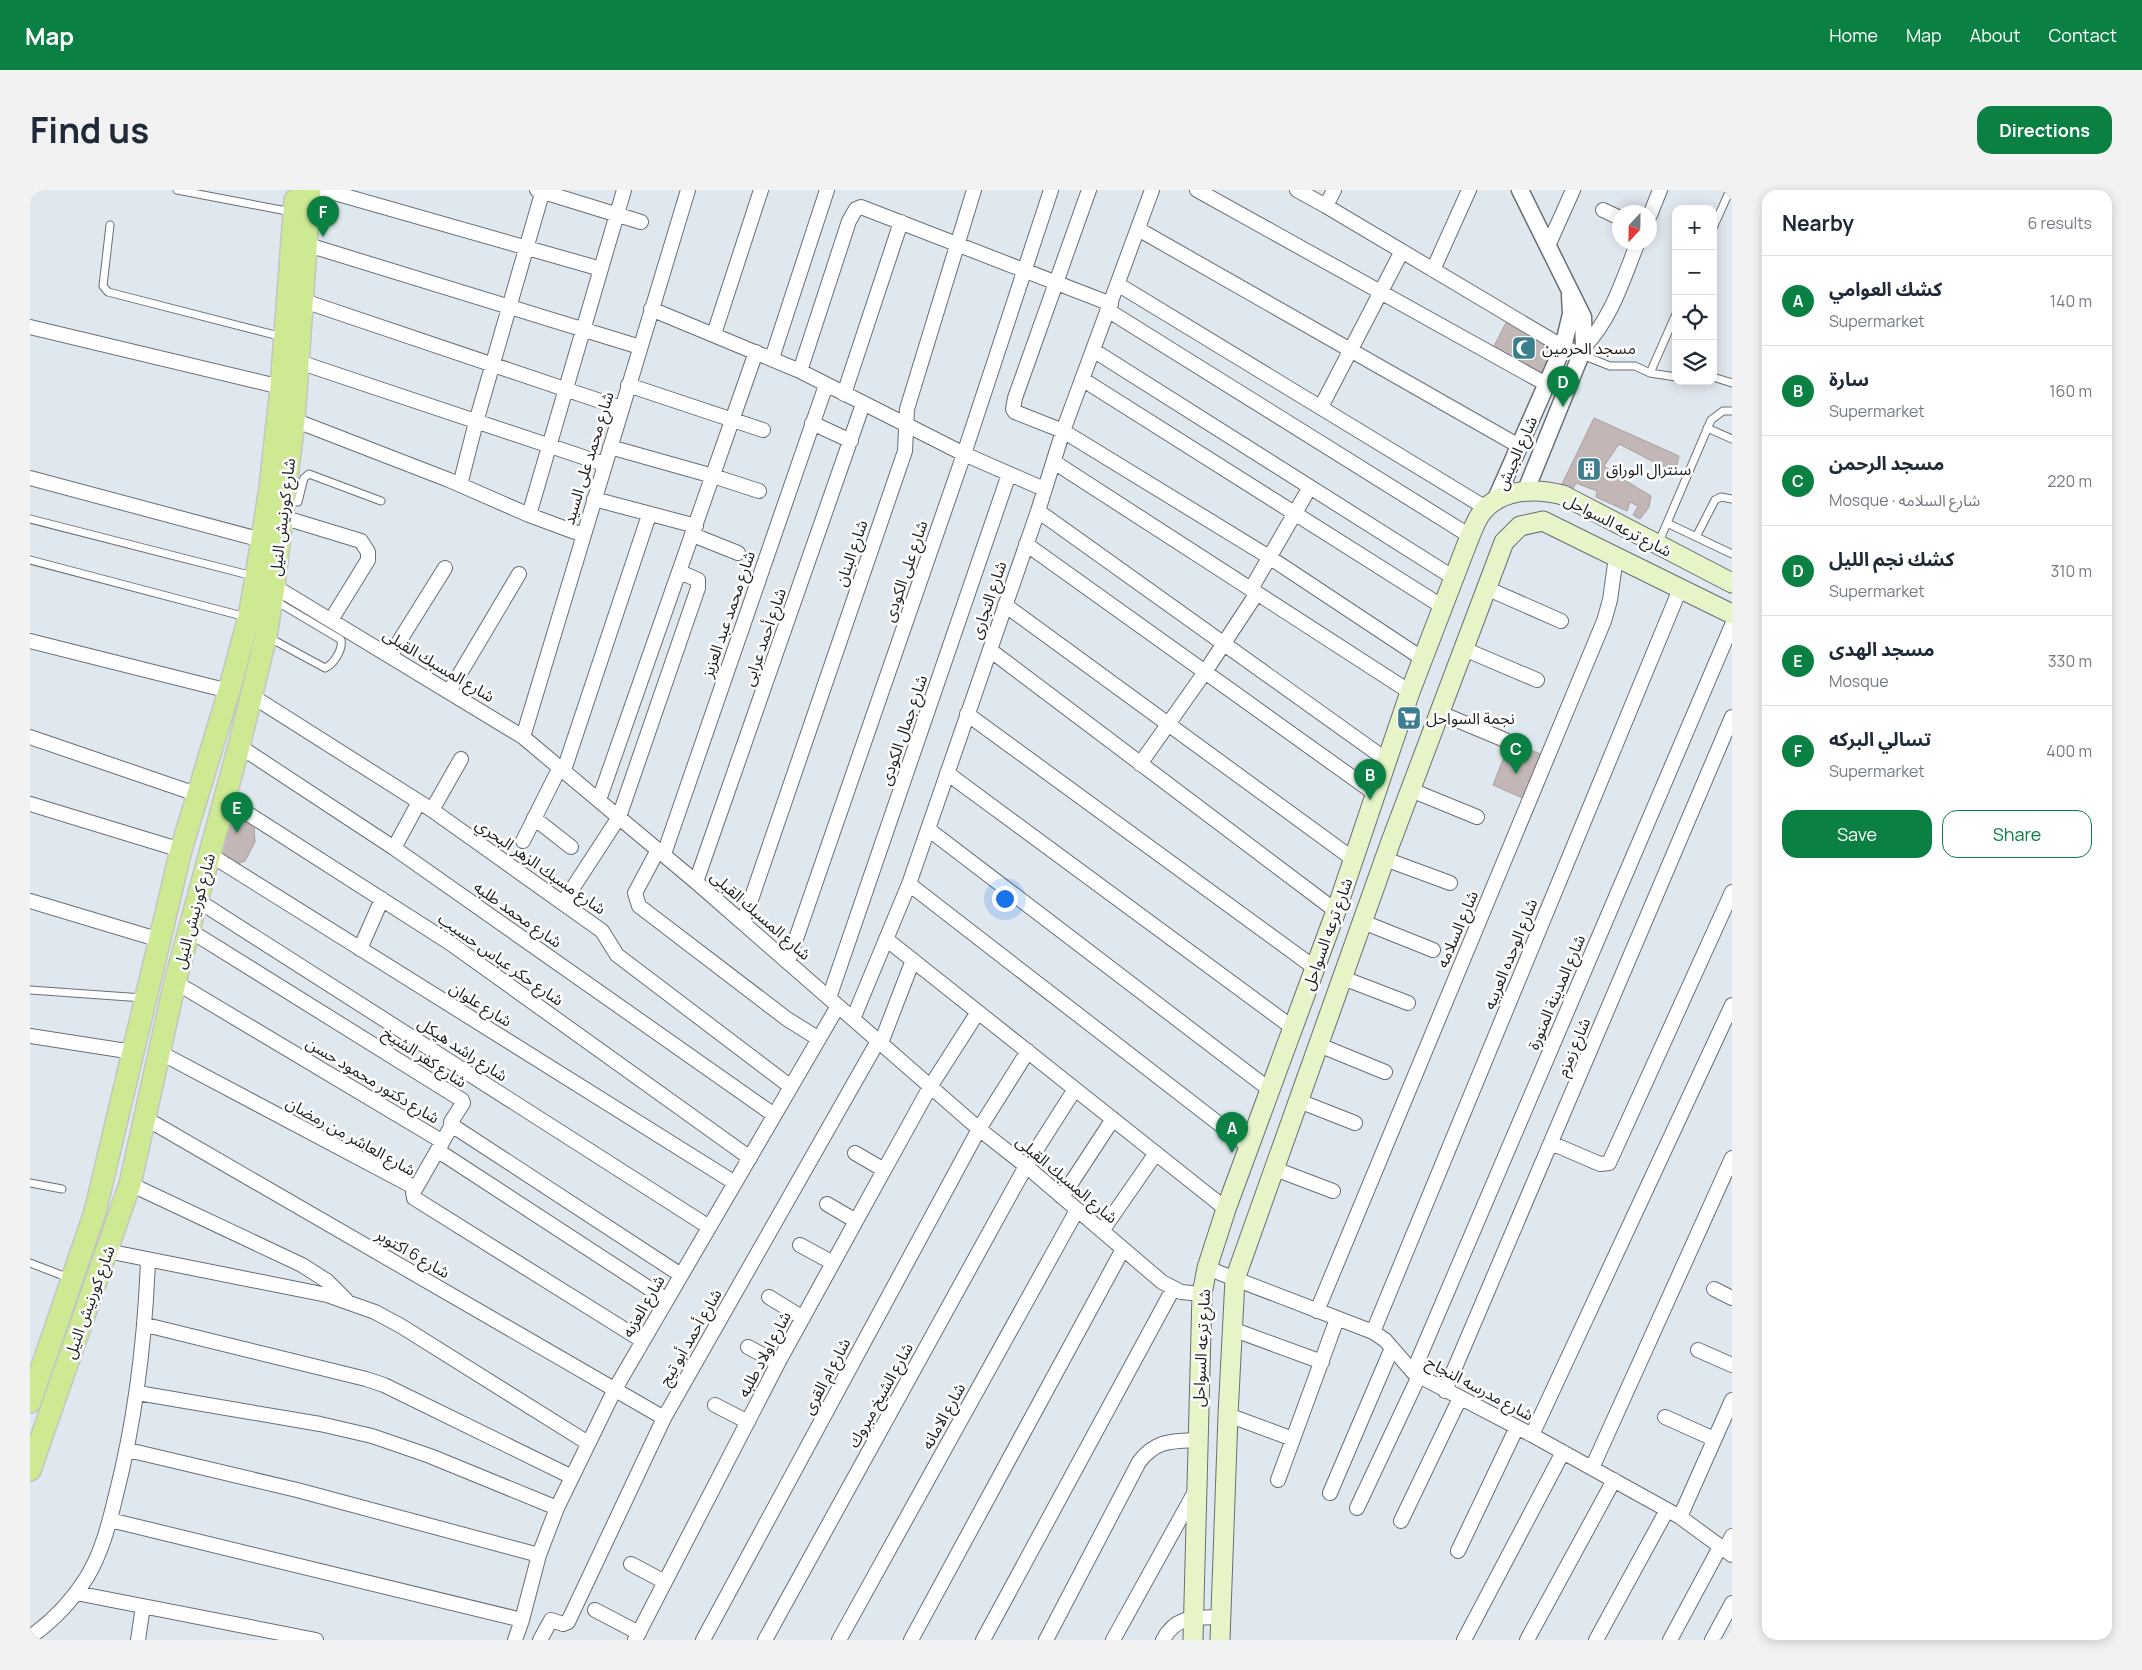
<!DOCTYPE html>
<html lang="en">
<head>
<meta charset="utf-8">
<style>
  body { margin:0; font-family:Manrope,"Noto Sans Arabic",sans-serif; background:#f2f2f3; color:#1f2937 }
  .controls { position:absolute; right:15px; top:15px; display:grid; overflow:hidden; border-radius:10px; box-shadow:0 2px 12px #0003 }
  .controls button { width:45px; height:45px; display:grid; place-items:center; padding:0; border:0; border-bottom:1px solid #e0e1e3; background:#fff; color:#1f2937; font:25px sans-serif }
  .compass { position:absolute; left:1582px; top:15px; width:45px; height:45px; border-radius:50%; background:#fff; box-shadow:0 2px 12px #0003; rotate:202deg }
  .you { position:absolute; left:974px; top:708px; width:18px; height:18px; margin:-12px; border:4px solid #fff; border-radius:50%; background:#1a73e8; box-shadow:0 0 0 8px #1a73e833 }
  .badge { display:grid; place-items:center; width:32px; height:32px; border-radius:50%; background:#0b8043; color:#fff; font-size:16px; font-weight:700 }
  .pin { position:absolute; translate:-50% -41px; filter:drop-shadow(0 1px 2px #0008) }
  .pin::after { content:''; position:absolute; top:26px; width:18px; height:15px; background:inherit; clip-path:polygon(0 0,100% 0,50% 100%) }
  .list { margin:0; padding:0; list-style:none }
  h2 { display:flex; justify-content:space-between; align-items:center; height:65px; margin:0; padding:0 20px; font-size:21px }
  h2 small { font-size:16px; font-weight:400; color:#747a83 }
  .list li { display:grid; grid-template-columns:32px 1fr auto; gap:15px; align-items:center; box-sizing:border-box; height:90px; padding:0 20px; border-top:1px solid #e0e1e3 }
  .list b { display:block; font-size:19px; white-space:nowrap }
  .list p { margin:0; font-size:16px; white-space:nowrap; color:#747a83 }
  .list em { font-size:16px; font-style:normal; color:#747a83 }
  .actions { display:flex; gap:10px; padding:15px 20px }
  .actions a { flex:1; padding:11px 0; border:1px solid #0b8043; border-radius:15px; text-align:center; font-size:18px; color:#0b8043 }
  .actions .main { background:#0b8043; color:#fff }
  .icon { flex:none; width:28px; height:28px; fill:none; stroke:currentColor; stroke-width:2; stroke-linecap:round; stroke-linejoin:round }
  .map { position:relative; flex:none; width:1702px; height:1450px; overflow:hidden; border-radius:15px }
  header { display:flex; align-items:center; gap:30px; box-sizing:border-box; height:70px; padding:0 25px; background:#0b8043; color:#fff }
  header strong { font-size:24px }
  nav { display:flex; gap:28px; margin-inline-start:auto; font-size:18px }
  .intro { display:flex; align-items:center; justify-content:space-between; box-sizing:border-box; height:120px; padding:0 30px }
  h1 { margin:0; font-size:35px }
  .button { padding:12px 22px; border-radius:15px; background:#0b8043; color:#fff; font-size:18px; font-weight:700 }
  main { display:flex; gap:30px; padding:0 30px }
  aside { flex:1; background:#fff; border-radius:15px; box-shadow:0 2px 12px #0003 }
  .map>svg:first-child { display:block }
</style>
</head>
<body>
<header>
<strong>Map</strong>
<nav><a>Home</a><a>Map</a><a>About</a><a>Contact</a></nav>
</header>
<div class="intro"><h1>Find us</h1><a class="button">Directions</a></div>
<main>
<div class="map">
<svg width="1702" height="1450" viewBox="0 0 1702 1450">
  <rect width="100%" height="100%" fill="#e0e8ef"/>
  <path fill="#c2b7b6" stroke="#aba09f" d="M1477 131 1526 158 1511 184 1463 158Z
    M1564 228 1649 266 1645 283 1589 254 1574 276 1586 285 1621 306 1619 317 1610 329 1603 325 1608 316 1600 312 1597 321 1566 307 1567 301 1546 293 1542 300 1532 294Z
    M1480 552 1513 565 1495 609 1463 595Z
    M204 626 224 636 225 652 215 671 204 675 187 665 192 635Z"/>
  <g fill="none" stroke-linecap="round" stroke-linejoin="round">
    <defs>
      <path id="service" d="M147 0 262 22
        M80 35 73 96 78 102 253 147
        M1683 38 1700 0
        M1552 165 1580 176H1605L1620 183 1646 187
        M1620 183 1646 124
        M1683 187 1702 193
        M1677 238 1702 249
        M256 311 268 312 274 288 279 284 351 311
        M0 329 223 386
        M1637 333 1702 364
        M1666 347 1685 310 1691 307 1702 309
        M1628 354 1681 230 1693 221H1702
        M0 370 216 427
        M238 447 295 478C303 475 313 460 311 450L308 448 244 410
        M0 800 113 808
        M0 993 32 999
        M0 1073 39 1088"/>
      <path id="minor" d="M294 0 571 79
        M507 0 611 32
        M1059 0 985 208 983 219 985 222 1033 241 1239 367 1393 469
        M1167 0 1516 194
        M1267 0 1296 16 1533 157 1552 165
        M1296 16 1304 0
        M1573 20 1590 28
        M1620 25 1630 0
        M1108 39 1489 256
        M278 55 610 157
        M1518 56 1543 0
        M1403 80 1439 0
        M1089 95 1456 318
        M274 111 591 218
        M621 119 770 181 934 264 1014 299
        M1079 121 1440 346
        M0 137 251 197
        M684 144 731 0
        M1554 157C1582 128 1593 89 1608 52
        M1063 160 1424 388
        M742 168 797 0
        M269 172 574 274
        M770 181 819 31 826 19 831 17 1081 114
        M1052 189 1413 417
        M598 195 733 240
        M814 204 871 32
        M1291 217 1372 61
        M264 230 419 290 499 325 553 345
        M782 233 821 251
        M580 257 683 286 729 301
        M1024 272 1380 502
        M0 288 232 350
        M430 295 446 232 513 0
        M564 309 666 336
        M1008 321 1358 571
        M499 325 594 0
        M252 327 331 351 338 362V370L301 430
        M663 345 708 363
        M996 354 1347 605
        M244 396 493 547 666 692 949 939 996 976 1132 1092 1151 1102 1172 1104
        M1456 398 1531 431
        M1221 399 1280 297
        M975 415 1323 669
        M0 451 199 501
        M1434 459 1507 490
        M960 460 1306 721
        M360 466 415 378
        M419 502 489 384
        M222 506 402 620 572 741 587 765 761 897
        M1410 523 1475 550
        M937 524 1285 778
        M0 547 169 605
        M493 547 658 0
        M209 556 364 658 744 925
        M1110 574 1175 482 1227 403
        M534 580 619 325
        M917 583 1263 838
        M1381 600 1447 627
        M195 609 420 753 720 968
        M569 610 726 162
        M0 614 151 660
        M402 620 431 569
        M504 628 541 657
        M898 639 1240 900
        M493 651 530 577
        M364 658 389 612
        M628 660 605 703 609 716 757 829 789 849
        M179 664 705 993
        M634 664 796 195
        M1355 669 1420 693
        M666 692 833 214
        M879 694 1219 957
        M167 710 679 1037
        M0 711 130 750
        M533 713 589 627 668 398V390L650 382
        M1333 732 1403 760
        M713 733 875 261 877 219 944 0
        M159 740 432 910 433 913 421 932 423 936 651 1085
        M856 749 1196 1019
        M330 759 352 709
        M758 772 934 264 1021 0
        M1313 788 1378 813
        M145 792 408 949 411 953 410 962 413 964 637 1110
        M799 808 979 284
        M823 829 879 694 1008 321 1033 241 1122 0
        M0 846 103 862
        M851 853 883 770
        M1289 855 1355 882
        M129 862 380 995 383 999 384 1008 613 1151
        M1269 911 1325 933
        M115 928 634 1228
        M1521 953 1570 974 1579 973 1702 702
        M825 963 854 980
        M1245 979 1303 1001
        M100 994 272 1075 297 1091 316 1110
        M383 1003 422 935
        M1032 1007 1083 929
        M797 1014 826 1031
        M1072 1041 1126 963
        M770 1055 803 1073
        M77 1061 297 1105 345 1122 371 1136 558 1253
        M1177 1078 1343 1142 1355 1150 1383 1182 1389 1186 1502 1245 1650 1327 1702 1365
        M1684 1099 1702 1108
        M739 1107 773 1128
        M1287 1121 1574 431 1580 410 1586 367
        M116 1135 336 1189 354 1195 542 1287
        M1202 1139 1292 1172
        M1343 1142 1650 399
        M718 1157 748 1173
        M1668 1160 1702 1175
        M1383 1182 1702 435
        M1415 1201 1702 527
        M108 1203 290 1234 342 1246 400 1266 527 1318
        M685 1215 718 1232
        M1198 1225 1263 1249
        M1635 1227 1684 1249
        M1502 1245 1702 815
        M98 1260 267 1300 509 1365
        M1562 1278 1702 968
        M1248 1290 1307 1129
        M1300 1303 1362 1158
        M1327 1318 1389 1186
        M1650 1327 1702 1210
        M80 1330 492 1430
        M1371 1331 1430 1208
        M1695 1360 1702 1346
        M1428 1361 1487 1237
        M601 1374 635 1392
        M46 1403 286 1450
        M565 1420 609 1443
        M0 1447C23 1431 42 1411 57 1387 72 1362 79 1334 86 1305 106 1227 115 1150 118 1070
        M108 1450 113 1416
        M485 1450 492 1430 509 1365 527 1318 585 1199 808 816
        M510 1450 521 1430 533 1434 538 1432 634 1228 848 851
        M605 1450 748 1173 826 1031 900 897 948 822
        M673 1450 949 939 998 861
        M735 1450 996 976 1045 899
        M809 1450 1047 1020
        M881 1450 1093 1059
        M953 1450 1143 1099
        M1016 1450 1109 1272C1126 1250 1142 1251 1167 1250
        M1083 1450 1166 1300
        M1133 1450C1146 1425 1165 1428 1190 1427
        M1434 1450 1533 1262
        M1497 1450 1584 1290
        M1566 1450 1637 1320
        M1640 1450 1690 1357
        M1682 1450 1702 1413"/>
      <path id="tertiary" d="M1490 0 1553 127 1554 157 1496 300
        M1465 311 1533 157 1541 124 1540 105"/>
      <path id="secondary" d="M1163 1450 1172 1104 1177 1078 1196 1019 1306 721 1380 502 1440 346C1443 339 1446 331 1450 325 1469 298 1505 298 1533 305L1702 393
        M1190 1450 1198 1225 1205 1089 1360 654 1474 352 1490 336 1513 331 1702 424"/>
      <path id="primary" d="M0 1212 65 1022 151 660 199 501 219 427 226 387 240 298 251 197 265 10
        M0 1280 100 994 145 792 209 556 236 446 244 396 264 230 280 0"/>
    </defs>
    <use href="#service" stroke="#686f75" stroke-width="9"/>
    <use href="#minor" stroke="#686f75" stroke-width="16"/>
    <use href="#tertiary" stroke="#686f75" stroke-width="19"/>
    <use href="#secondary" stroke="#686f75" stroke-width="21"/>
    <use href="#primary" stroke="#c4c5c5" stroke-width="24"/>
    <use href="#service" stroke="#fff" stroke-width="7"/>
    <use href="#minor" stroke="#fff" stroke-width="14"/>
    <use href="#tertiary" stroke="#fff" stroke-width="16"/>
    <use href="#secondary" stroke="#e6f4c8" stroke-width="19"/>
    <use href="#primary" stroke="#cde991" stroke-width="21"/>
  </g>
  <defs>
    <symbol id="mosque-square" viewBox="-11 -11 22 22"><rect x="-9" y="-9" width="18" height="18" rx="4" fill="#3b7e8d" stroke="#fff"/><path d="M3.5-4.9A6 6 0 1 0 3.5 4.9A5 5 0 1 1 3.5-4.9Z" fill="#fff"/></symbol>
    <symbol id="building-square" viewBox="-11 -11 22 22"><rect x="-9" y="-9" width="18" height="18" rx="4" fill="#3b7e8d" stroke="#fff"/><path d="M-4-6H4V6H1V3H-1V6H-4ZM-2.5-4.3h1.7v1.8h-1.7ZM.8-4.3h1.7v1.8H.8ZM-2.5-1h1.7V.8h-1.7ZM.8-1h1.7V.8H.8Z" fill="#fff"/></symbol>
    <symbol id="supermarket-square" viewBox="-11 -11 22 22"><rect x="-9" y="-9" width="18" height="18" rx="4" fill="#3b7e8d" stroke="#fff"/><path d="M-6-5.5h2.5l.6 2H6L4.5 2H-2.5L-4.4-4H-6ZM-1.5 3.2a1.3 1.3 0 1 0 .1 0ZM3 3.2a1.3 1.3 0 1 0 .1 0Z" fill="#fff"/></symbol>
  </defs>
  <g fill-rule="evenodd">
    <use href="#mosque-square" x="1480" y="144" width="28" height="28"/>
    <use href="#building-square" x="1545" y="265" width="28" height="28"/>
    <use href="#supermarket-square" x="1365" y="514" width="28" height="28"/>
  </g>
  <g text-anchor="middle" stroke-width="5" stroke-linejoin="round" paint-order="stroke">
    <g font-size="16" fill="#1c1f21" stroke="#fff" text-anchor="start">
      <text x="1512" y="164">مسجد الحرمين</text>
      <text x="1576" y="285">سنترال الوراق</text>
      <text x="1396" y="534">نجمة السواحل</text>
    </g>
    <g font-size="16" fill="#1c1f21" stroke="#fff">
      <text transform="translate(1486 263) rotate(-66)" y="6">شارع الجيش</text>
      <text transform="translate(558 268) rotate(-73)" y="6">شارع محمد على السيد</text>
      <text transform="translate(252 327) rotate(-83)" y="6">شارع كورنيش النيل</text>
      <text transform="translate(1588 335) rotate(27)" y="6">شارع ترعه السواحل</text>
      <text transform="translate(821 363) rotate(-71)" y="6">شارع البنان</text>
      <text transform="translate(875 381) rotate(-71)" y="6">شارع على الكودى</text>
      <text transform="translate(958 410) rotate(-71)" y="6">شارع التجارى</text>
      <text transform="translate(698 424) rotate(-71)" y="6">شارع محمد عبد العزيز</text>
      <text transform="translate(734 447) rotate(-71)" y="6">شارع أحمد عرابى</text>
      <text transform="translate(409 475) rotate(31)" y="6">شارع المسبك القبلى</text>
      <text transform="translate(873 540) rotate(-71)" y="6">شارع جمال الكودى</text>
      <text transform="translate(511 676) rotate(35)" y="6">شارع مسبك الزهر البحري</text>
      <text transform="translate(164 721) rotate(-75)" y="6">شارع كورنيش النيل</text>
      <text transform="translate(488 724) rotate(35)" y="6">شارع محمد طلبه</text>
      <text transform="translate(731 725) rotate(41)" y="6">شارع المسبك القبلى</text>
      <text transform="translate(1427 739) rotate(-67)" y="6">شارع السلامه</text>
      <text transform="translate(1297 744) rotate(-70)" y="6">شارع ترعه السواحل</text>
      <text transform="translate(1480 764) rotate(-68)" y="6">شارع الوحده العربيه</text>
      <text transform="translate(471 769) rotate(35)" y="6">شارع حكر عباس حسيب</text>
      <text transform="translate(1526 802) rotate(-67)" y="6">شارع المدينة المنورة</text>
      <text transform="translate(451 814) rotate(32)" y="6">شارع علوان</text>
      <text transform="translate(1543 857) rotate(-67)" y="6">شارع زمزم</text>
      <text transform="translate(433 859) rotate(33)" y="6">شارع راشد هيكل</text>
      <text transform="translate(395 867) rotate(33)" y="6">شارع كفر الشيخ</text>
      <text transform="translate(343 890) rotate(31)" y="6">شارع دكتور محمود حسن</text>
      <text transform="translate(321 946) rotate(29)" y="6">شارع العاشر من رمضان</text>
      <text transform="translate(1037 989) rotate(40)" y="6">شارع المسبك القبلى</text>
      <text transform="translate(383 1063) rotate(30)" y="6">شارع 6 اكتوبر</text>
      <text transform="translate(59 1112) rotate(-70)" y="6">شارع كورنيش النيل</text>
      <text transform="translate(613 1116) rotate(-60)" y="6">شارع العزبه</text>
      <text transform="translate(660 1147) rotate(-60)" y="6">شارع أحمد أبو تيج</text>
      <text transform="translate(1171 1158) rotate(-87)" y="6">شارع ترعه السواحل</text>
      <text transform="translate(734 1164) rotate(-62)" y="6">شارع اولاد طلبه</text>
      <text transform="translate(796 1186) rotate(-62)" y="6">شارع ام القرى</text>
      <text transform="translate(1450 1198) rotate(28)" y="6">شارع مدرسه النجاح</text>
      <text transform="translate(850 1205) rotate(-61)" y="6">شارع الشيخ مبروك</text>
      <text transform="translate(913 1226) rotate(-61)" y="6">شارع الامانه</text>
    </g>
  </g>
</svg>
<div class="controls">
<button>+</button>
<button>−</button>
<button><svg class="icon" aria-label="locate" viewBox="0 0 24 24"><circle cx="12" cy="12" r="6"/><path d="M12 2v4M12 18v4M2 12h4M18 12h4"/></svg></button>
<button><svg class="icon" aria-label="layers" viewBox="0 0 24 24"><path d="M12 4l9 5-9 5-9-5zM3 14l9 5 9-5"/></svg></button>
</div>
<svg class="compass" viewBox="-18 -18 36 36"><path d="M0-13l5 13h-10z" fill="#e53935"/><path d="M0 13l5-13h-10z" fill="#747a83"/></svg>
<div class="you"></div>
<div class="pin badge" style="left:1202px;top:963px">A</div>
<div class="pin badge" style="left:1340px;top:610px">B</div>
<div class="pin badge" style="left:1486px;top:584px">C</div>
<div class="pin badge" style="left:1533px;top:217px">D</div>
<div class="pin badge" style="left:207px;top:643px">E</div>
<div class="pin badge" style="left:293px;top:47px">F</div>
</div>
<aside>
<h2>Nearby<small>6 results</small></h2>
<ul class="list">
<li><span class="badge">A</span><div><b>كشك العوامي</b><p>Supermarket</p></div><em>140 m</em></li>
<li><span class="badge">B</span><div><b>سارة</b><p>Supermarket</p></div><em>160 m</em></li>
<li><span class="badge">C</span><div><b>مسجد الرحمن</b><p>Mosque · شارع السلامه</p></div><em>220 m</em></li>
<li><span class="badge">D</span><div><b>كشك نجم الليل</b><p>Supermarket</p></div><em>310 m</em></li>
<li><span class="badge">E</span><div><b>مسجد الهدى</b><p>Mosque</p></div><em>330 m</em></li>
<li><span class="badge">F</span><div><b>تسالي البركه</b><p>Supermarket</p></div><em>400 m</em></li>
</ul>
<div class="actions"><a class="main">Save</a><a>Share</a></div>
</aside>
</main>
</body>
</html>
